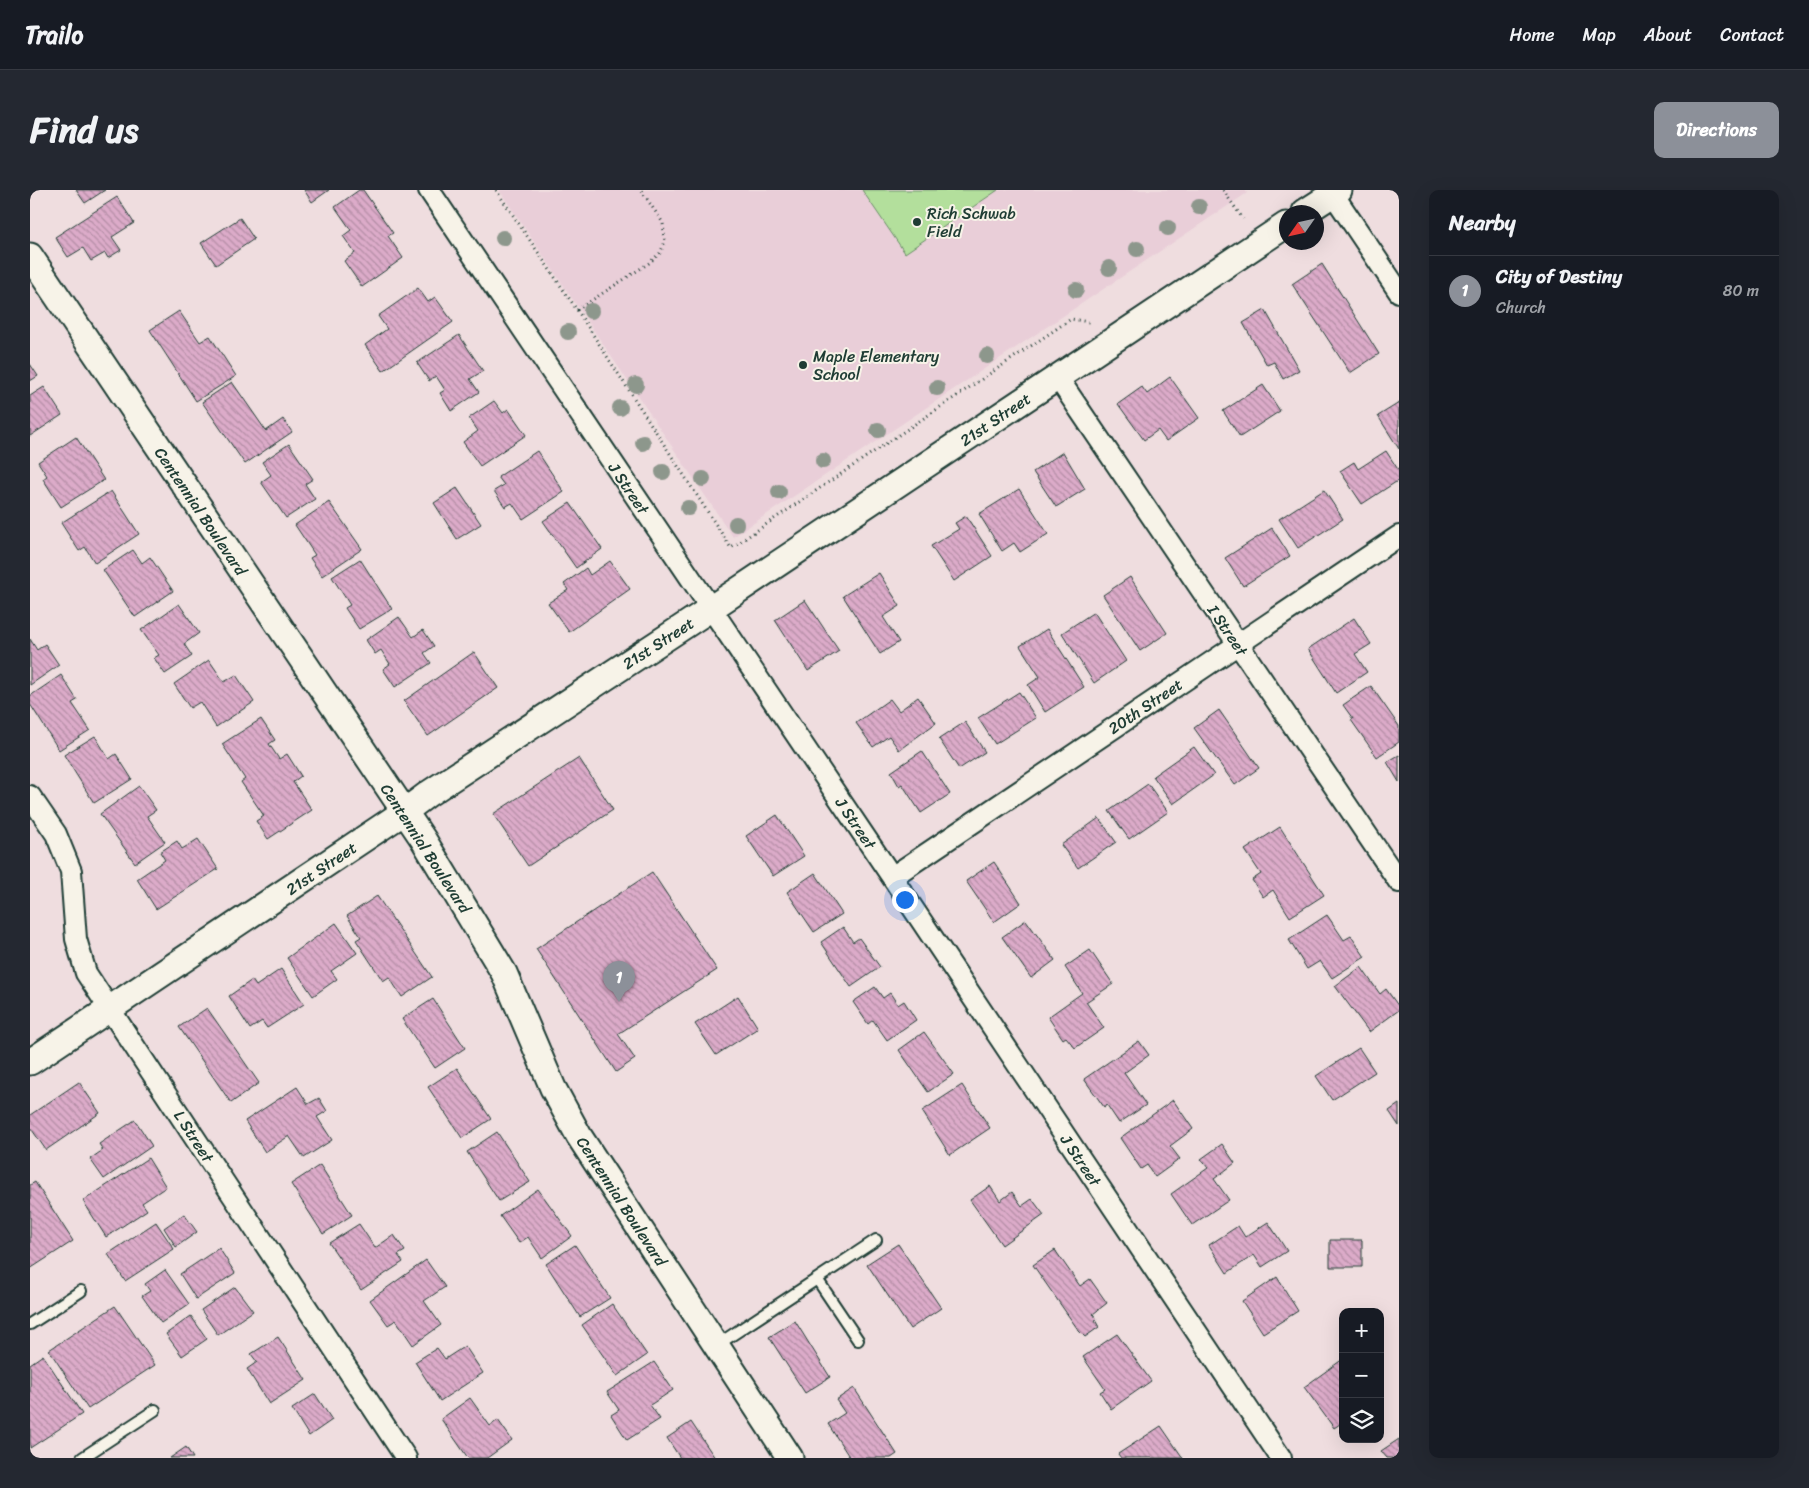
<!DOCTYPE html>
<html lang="en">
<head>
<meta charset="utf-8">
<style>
  body { margin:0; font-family:Sriracha,sans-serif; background:#242831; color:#f1f3f6 }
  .controls { position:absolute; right:15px; bottom:15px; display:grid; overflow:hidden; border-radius:10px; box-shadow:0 5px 20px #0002 }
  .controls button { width:45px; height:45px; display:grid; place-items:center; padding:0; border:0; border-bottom:1px solid #363941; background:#171b24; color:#f1f3f6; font:25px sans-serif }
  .compass { position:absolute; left:1249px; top:15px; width:45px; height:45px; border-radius:50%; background:#171b24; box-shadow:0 5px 20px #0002; rotate:236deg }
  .you { position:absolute; left:874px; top:709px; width:18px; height:18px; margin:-12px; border:4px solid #fff; border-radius:50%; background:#1a73e8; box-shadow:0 0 0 8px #1a73e833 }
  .badge { display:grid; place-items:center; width:32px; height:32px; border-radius:50%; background:#8c9099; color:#fff; font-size:16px; font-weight:700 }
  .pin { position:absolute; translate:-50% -41px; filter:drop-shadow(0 1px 2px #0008) }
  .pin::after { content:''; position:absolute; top:26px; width:18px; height:15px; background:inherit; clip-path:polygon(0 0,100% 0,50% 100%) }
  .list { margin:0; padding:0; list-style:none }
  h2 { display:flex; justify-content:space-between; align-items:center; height:65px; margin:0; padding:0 20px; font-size:21px }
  h2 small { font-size:16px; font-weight:400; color:#9ea1a6 }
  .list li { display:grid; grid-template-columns:32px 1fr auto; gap:15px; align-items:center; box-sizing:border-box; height:70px; padding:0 20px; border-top:1px solid #363941 }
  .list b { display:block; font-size:19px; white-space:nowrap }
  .list p { margin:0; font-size:16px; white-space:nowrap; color:#9ea1a6 }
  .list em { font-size:16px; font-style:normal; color:#9ea1a6 }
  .icon { flex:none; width:28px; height:28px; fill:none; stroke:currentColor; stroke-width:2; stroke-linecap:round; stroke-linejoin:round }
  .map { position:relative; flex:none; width:1369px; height:1268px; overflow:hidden; border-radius:10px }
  header { display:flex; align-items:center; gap:30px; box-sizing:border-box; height:70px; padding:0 25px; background:#171b24; border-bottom:1px solid #363941 }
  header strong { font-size:24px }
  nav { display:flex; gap:28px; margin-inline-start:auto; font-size:18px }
  .intro { display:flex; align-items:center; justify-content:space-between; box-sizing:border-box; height:120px; padding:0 30px }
  h1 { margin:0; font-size:35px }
  .button { padding:12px 22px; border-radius:10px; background:#8c9099; color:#fff; font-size:18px; font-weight:700 }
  main { display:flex; gap:30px; padding:0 30px }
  aside { flex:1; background:#171b24; border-radius:10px; box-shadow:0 5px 20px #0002 }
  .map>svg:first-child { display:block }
</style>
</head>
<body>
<header>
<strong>Trailo</strong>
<nav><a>Home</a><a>Map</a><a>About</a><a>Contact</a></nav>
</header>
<div class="intro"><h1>Find us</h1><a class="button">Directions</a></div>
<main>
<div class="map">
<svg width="1369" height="1268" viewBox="0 0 1369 1268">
  <defs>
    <pattern id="building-back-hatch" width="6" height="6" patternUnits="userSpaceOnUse" patternTransform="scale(1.25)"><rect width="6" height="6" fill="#dcabc9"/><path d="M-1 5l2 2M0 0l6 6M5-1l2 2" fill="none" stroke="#b28ca4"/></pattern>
  </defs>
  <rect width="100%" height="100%" fill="#efdddf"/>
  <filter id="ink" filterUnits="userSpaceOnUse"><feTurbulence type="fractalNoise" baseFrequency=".02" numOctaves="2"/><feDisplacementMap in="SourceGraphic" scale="10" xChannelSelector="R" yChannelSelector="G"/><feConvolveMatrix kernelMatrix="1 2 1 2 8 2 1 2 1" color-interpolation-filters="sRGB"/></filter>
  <g filter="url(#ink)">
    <path fill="#e9ced8" d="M469 0H1215L1217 3 703 347Z"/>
    <path fill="#b3df9c" stroke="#698e68" d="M832 0H968L875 63Z"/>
    <path fill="url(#building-back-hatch)" stroke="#1f3d34" d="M46 0H75L55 13Z
      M274 0H299L282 12Z
      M329 0H333L363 43 358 46 373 68 332 97 314 71 325 63 313 46 321 40 305 17Z
      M87 7 104 33 82 47 91 60 78 68 75 63 61 71 53 58 38 67 25 47Z
      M210 28 224 49 186 75 171 53Z
      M1292 74 1349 164 1320 183 1262 94Z
      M388 98 398 112 405 107 423 132 353 181 335 155 357 139 348 126Z
      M1235 120 1269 180 1253 189 1244 172 1237 175 1213 133Z
      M149 121 170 152 180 146 206 186 166 211 120 140Z
      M429 145 453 181 440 189 449 202 421 221 410 203 415 200 406 186 399 191 387 173Z
      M0 174 8 186 0 191Z
      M1140 187 1169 228 1136 251 1128 240 1114 250 1088 214 1112 197 1117 204Z
      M202 192 236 241 253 229 262 242 215 274 172 212Z
      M1233 195 1250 221 1210 247 1193 221Z
      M14 197 32 225 0 246V206Z
      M464 211 473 223 478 219 496 245 450 276 433 252 448 241 439 228Z
      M1369 213V259L1348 226Z
      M46 247 74 290 31 317 13 289 17 286 8 272Z
      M259 254 283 289 275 294 285 309 256 328 231 292 241 285 232 272Z
      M507 261 534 302 493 329 482 313 475 317 464 301 474 295 468 287Z
      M1356 261 1369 281V290L1332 314 1310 281 1324 272 1328 279Z
      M1033 262 1055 299 1026 317 1003 282Z
      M427 298 451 334 427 349 404 313Z
      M989 299 1018 344 990 362 984 353 972 361 949 324Z
      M1294 300 1313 329 1268 358 1249 329Z
      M81 301 109 344 65 373 55 357 49 361 31 333Z
      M299 312 332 359 292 386 280 368 285 365 265 335Z
      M540 313 572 359 546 378 513 331Z
      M936 326 962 366 924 391 901 356 929 339 925 333Z
      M1242 338 1260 366 1213 396 1195 368Z
      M103 360 112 373 120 367 143 401 105 427 73 380Z
      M330 369 362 419 329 439 315 418 320 415 302 387Z
      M580 371 600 399 539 442 518 413 538 400 534 394 556 378 560 385Z
      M849 383 870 416 853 427 869 452 850 464 813 406Z
      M1100 387 1137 443 1110 461 1073 405Z
      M775 410 809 461 778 481 745 430Z
      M149 414 169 443 154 454 162 466 135 484 124 468 129 465 111 440Z
      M1064 422 1096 471 1064 493 1032 443Z
      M369 427 383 447 393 440 404 456 394 463 401 473 365 497 353 479 360 474 351 460 345 464 336 450Z
      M1324 428 1341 454 1325 464 1337 482 1306 503 1278 459Z
      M1017 439 1054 497 1015 522 998 495 1010 487 990 456Z
      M0 449 7 460 15 454 29 475 0 495Z
      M444 462 468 498 398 546 374 511Z
      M179 470 194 492 206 485 224 512 186 537 170 512 160 518 144 494Z
      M31 485 47 510 42 513 60 540 29 560 0 514V506Z
      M1341 496 1369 536V552L1347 567 1321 530 1323 529 1313 515Z
      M989 502 1006 528 965 554 948 528Z
      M888 507 906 533 869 560 859 546 843 557 826 533 860 509 869 521Z
      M1189 520 1229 578 1205 595 1164 538Z
      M231 529 245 550 239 554 249 569 257 564 271 586 263 592 282 620 238 649 226 631 234 626 211 592 215 589 192 554Z
      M935 532 955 562 929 579 909 549Z
      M65 546 79 569 86 564 102 589 64 613 34 565Z
      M1164 557 1184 585 1143 614 1123 586Z
      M892 561 920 604 891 623 872 594 869 596 861 582Z
      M1369 565V592L1357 572Z
      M549 568 583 620 498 676 463 624Z
      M1118 594 1138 622 1099 649 1079 621Z
      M109 596 126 620 117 626 135 652 105 673 70 624Z
      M747 625 774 666 743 686 716 646Z
      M1069 628 1086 652 1048 678 1031 655Z
      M1250 637 1294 705 1260 727 1243 700 1233 707 1222 690 1231 684 1215 660Z
      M168 649 188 679 126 719 107 689 135 670 130 662 147 651 152 659Z
      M964 672 991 713 964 732 936 691Z
      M622 682 687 780 588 844 605 869 586 882 506 759Z
      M785 683 812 724 784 742 757 702Z
      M347 706 402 787 372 807 359 787 353 791 326 750 331 747 317 726Z
      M1297 725 1314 750 1321 746 1335 767 1302 788 1290 771 1277 779 1259 750Z
      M996 730 1025 770 1001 788 972 747Z
      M306 733 327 763 301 781 307 789 283 806 257 768Z
      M813 737 823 752 829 748 850 777 821 797 791 752Z
      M1060 760 1083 794 1056 812 1074 838 1045 858 1036 847 1033 849 1018 827 1052 803 1035 777Z
      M1331 777 1350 804 1356 799 1369 817V820L1339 842 1305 796Z
      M251 779 274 814 237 838 232 831 220 839 199 806 222 790 226 796Z
      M845 797 853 808 860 803 868 815 874 811 886 830 857 850 843 830 838 834 823 812Z
      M708 806 728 838 686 865 665 834Z
      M403 809 435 858 405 878 372 829Z
      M177 818 229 893 201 913 149 837Z
      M894 842 924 884 898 902 869 860Z
      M1109 851 1119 865 1094 883 1116 915 1089 933 1077 915 1074 917 1054 889Z
      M1329 858 1345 882 1302 910 1286 886Z
      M427 878 461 929 432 948 398 897Z
      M49 892 70 923 16 960 0 937V925Z
      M932 895 960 938 920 965 892 921Z
      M267 897 278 914 289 908 297 921 287 927 302 950 274 968 259 946 235 962 215 931Z
      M1143 910 1163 939 1140 956 1150 969 1125 987 1117 975 1111 979 1090 948Z
      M1369 914V936L1359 921Z
      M105 930 122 956 74 989 60 969 73 960 69 954Z
      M467 942 500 992 469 1011 437 962Z
      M1192 954 1205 973 1184 989 1199 1010 1162 1035 1141 1004 1178 978 1171 969Z
      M118 968 136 997 112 1013 117 1020 76 1047 53 1011Z
      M290 975 322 1025 293 1044 261 994Z
      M5 992 43 1051 0 1079V995Z
      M960 996 970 1011 982 1002 992 1016 1002 1009 1014 1025 972 1055 940 1010Z
      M508 999 542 1046 512 1068 498 1047 489 1053 470 1026Z
      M154 1024 167 1042 146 1057 134 1038Z
      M126 1032 144 1059 95 1091 78 1064Z
      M1238 1032 1257 1061 1232 1077 1224 1065 1197 1083 1179 1055 1208 1036 1215 1047Z
      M329 1034 345 1058 364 1045 375 1061 368 1065 373 1072 331 1100 299 1053Z
      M1300 1050H1332V1077H1300Z
      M868 1054 911 1118 880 1139 837 1074Z
      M545 1055 580 1108 550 1127 516 1074Z
      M189 1058 205 1083 166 1109 150 1084Z
      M1025 1060 1050 1096 1060 1089 1077 1113 1063 1124 1067 1129 1065 1130 1069 1137 1055 1147 1049 1141 1003 1075Z
      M396 1070 415 1097 394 1111 411 1135 383 1155 366 1130 358 1135 340 1110Z
      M135 1080 159 1114 131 1133 112 1106 120 1101 115 1094Z
      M1247 1087 1268 1121 1233 1143 1212 1111Z
      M205 1097 223 1121 188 1145 171 1120Z
      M582 1114 617 1165 587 1186 552 1135Z
      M85 1116 125 1175 58 1219 19 1160Z
      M161 1126 177 1149 152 1166 136 1144Z
      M765 1131 800 1187 775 1203 739 1147Z
      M1087 1144 1121 1191 1081 1219 1070 1202 1075 1199 1053 1167Z
      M248 1147 276 1190 239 1214 217 1179 227 1172 221 1164Z
      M435 1156 453 1183 410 1211 385 1172 407 1158 415 1169Z
      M13 1165 52 1224 0 1258V1174Z
      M1313 1169V1232L1304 1238 1274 1197Z
      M624 1172 643 1200 620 1215 630 1229 597 1250 581 1225 589 1220 577 1202Z
      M824 1198 867 1264 861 1268H820L798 1234 815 1223 806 1210Z
      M285 1204 302 1230 279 1246 262 1219Z
      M440 1208 460 1236 468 1230 482 1250 457 1268H438L411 1229Z
      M661 1232 685 1268H650L637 1248Z
      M1131 1236 1153 1268H1091L1088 1264Z
      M1369 1249V1268H1357L1351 1261Z
      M156 1257 163 1268H140Z"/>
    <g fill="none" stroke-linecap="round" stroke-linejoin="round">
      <defs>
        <path id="service" d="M787 1089 828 1150
          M0 1134 51 1101
          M687 1155 846 1050
          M52 1268 125 1220"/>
        <path id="minor" d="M399 0 862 687 1251 1268
          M1303 4 1369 102
          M1028 188 1369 692
          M0 606 26 644 41 681 46 749 56 783 376 1268
          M862 687 1369 346"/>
        <path id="tertiary" d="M1275 22 1309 0
          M0 66 393 649 474 783 523 898 549 946 760 1268
          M0 872 374 622 398 604 680 419 1256 35"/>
      </defs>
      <use href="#service" stroke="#1f3d34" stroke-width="14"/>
      <use href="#minor" stroke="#1f3d34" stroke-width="24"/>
      <use href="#tertiary" stroke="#1f3d34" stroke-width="29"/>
      <path stroke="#1f3d34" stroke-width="3" stroke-dasharray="1 4" stroke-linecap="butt" d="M466 0 547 120 701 358 1041 129 1059 132
        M1193 0 1213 29
        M547 120 619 73 630 63 635 52 633 33 611 0"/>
      <use href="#service" stroke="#f7f3e8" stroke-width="10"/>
      <use href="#minor" stroke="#f7f3e8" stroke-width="20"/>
      <use href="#tertiary" stroke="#f7f3e8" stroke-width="25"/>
    </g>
    <g fill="#8d978c">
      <circle cx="1169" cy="17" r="8"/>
      <circle cx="1138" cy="38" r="8"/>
      <circle cx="473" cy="48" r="8"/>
      <circle cx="1107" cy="59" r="8"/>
      <circle cx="1079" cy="78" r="8"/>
      <circle cx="1046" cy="100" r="8"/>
      <circle cx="561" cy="121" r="8"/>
      <circle cx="538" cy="142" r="8"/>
      <circle cx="957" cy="166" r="8"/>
      <circle cx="606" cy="195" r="8"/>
      <circle cx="907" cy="198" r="8"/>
      <circle cx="590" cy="218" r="8"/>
      <circle cx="848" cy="240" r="8"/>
      <circle cx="613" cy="253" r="8"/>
      <circle cx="793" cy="271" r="8"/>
      <circle cx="633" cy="282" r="8"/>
      <circle cx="673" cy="289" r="8"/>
      <circle cx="749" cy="302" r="8"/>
      <circle cx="658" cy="318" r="8"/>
      <circle cx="706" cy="334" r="8"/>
    </g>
  </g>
  <g fill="#1f3d34" stroke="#f7f3e8" stroke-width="2">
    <circle cx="887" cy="32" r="5"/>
    <circle cx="773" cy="175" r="5"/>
  </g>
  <g text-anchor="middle" stroke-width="4" stroke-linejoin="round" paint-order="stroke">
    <g font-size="16" fill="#1f3d34" stroke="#f7f3e8" text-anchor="start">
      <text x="897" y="29">Rich Schwab<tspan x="897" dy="18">Field</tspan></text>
      <text x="783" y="172">Maple Elementary<tspan x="783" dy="18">School</tspan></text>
    </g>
    <g font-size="16" fill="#1f3d34" stroke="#f7f3e8">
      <text transform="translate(965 229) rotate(-34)" y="6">21st Street</text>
      <text transform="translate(599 298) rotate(56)" y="6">J Street</text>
      <text transform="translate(171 321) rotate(56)" y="6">Centennial Boulevard</text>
      <text transform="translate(1198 440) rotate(56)" y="6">I Street</text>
      <text transform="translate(628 453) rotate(-33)" y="6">21st Street</text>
      <text transform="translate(1115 516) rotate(-34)" y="6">20th Street</text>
      <text transform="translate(826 633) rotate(56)" y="6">J Street</text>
      <text transform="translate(396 658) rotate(57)" y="6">Centennial Boulevard</text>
      <text transform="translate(291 678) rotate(-34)" y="6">21st Street</text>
      <text transform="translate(164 946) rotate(57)" y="6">L Street</text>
      <text transform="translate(1051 970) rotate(56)" y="6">J Street</text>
      <text transform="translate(592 1011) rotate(57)" y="6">Centennial Boulevard</text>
    </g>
  </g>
</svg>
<div class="controls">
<button>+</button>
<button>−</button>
<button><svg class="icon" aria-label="layers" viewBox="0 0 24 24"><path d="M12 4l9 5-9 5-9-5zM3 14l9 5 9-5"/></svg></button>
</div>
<svg class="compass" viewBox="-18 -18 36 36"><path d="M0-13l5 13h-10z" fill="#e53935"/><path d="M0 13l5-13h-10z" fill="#9ea1a6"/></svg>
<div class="you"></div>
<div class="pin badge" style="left:589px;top:812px">1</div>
</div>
<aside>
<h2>Nearby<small></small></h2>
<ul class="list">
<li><span class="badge">1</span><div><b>City of Destiny</b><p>Church</p></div><em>80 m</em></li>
</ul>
</aside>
</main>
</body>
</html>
